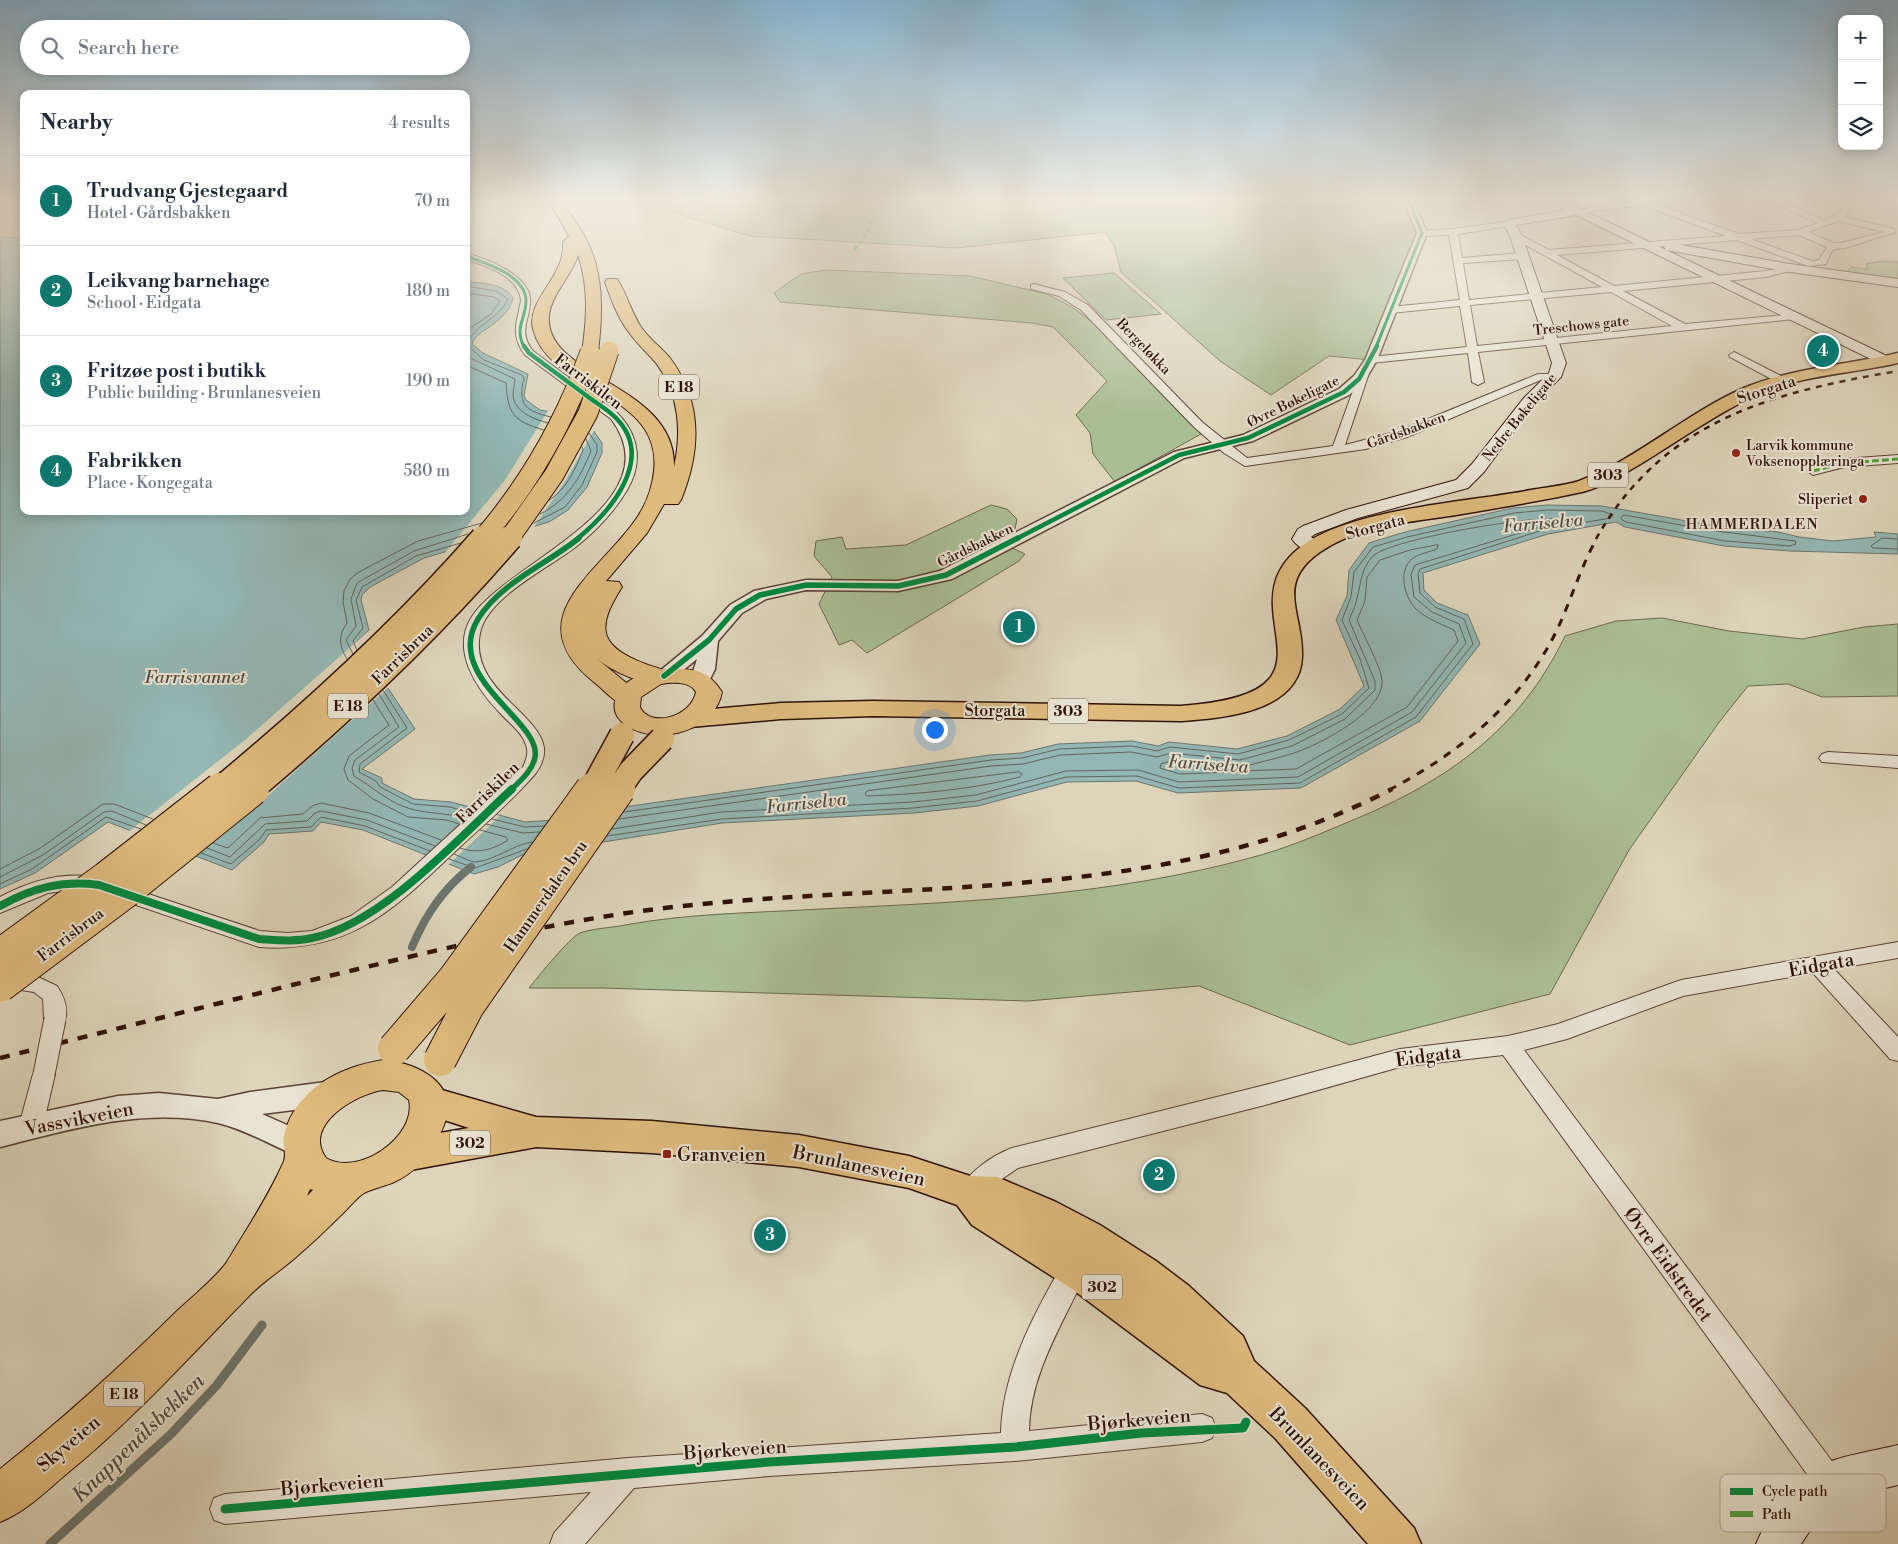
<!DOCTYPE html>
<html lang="en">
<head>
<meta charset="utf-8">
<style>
  body { margin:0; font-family:"Libre Bodoni",serif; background:#f6f6f7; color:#1f2937 }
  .controls { position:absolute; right:15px; top:15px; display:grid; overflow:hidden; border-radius:10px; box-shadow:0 2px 12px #0003 }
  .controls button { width:45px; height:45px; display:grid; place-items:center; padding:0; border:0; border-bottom:1px solid #e0e1e3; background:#fff; color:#1f2937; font:25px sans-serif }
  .you { position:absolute; left:934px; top:729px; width:18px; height:18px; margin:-12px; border:4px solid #fff; border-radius:50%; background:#1a73e8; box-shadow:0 0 0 8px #1a73e833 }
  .badge { display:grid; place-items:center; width:32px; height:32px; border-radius:50%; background:#0f766e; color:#fff; font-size:16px; font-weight:700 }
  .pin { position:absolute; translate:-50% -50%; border:2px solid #fff; box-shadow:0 1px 5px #0006 }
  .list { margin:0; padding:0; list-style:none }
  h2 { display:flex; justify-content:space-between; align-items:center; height:65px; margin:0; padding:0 20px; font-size:21px }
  h2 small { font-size:16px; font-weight:400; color:#747a83 }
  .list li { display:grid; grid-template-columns:32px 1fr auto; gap:15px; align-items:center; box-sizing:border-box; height:90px; padding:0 20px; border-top:1px solid #e0e1e3 }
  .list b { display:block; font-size:19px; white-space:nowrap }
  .list p { margin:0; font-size:16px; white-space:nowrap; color:#747a83 }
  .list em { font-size:16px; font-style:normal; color:#747a83 }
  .icon { flex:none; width:28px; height:28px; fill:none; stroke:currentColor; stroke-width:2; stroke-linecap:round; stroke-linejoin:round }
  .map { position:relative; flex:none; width:1898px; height:1544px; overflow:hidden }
  .search { position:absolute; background:#fff; box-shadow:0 2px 12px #0003; left:20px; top:20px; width:450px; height:55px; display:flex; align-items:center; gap:12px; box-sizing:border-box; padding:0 18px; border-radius:28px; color:#747a83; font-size:19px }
  .panel { position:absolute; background:#fff; box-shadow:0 2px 12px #0003; left:20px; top:90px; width:450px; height:425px; border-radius:10px }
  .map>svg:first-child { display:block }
</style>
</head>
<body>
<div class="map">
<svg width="1898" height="1544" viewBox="0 0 1898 1544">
  <rect width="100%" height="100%" fill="#ddd4ba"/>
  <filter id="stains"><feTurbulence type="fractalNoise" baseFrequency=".004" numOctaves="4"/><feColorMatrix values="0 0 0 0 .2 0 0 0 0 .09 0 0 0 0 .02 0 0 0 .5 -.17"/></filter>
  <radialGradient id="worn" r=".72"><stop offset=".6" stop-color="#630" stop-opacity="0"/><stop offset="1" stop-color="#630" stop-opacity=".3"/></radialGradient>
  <path fill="#aabe95" stroke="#6c684e" d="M630 199H1408L1422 233 1371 360 1329 356 1271 395 1220 361 1121 272 1114 245 1105 232 956 248 749 236Z
    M1881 261 1898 262V281L1846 273 1851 267 1868 269 1866 264Z
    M826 270 970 276 1047 294 1072 307 1094 323 1201 434 1115 482 1093 454 1090 433 1076 415 1107 381 1053 327 1032 323 780 302 774 293 801 274Z
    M1114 273 1161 314 1106 320 1063 278Z
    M991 505 1007 509 1017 519 1015 529 999 542 1025 554 1019 561 867 653 852 640 839 645 819 604 832 577 814 556 816 541 842 537 846 549 906 545Z
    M1662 618 1729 631 1802 639 1864 627 1898 624V696L1822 697 1788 684 1748 686 1720 721 1629 850 1550 994 1350 1045 1199 986 1028 1001 602 988H529C538 977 570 937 580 933 594 928 611 928 625 925 690 913 755 913 821 909 965 902 1110 896 1250 858 1285 849 1320 834 1353 820 1447 781 1520 730 1565 636L1616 621Z"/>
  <path fill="#93b7b4" stroke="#6b756e" d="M0 237 24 238V511H466V281C482 284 504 283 513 298 507 324 475 330 472 344L483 353 528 374 524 395 526 400 540 410 563 414 593 430 602 443V453L587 487 568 510 549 522 424 558 370 587 362 595 361 600 369 630 357 641 415 729 362 769 382 778V783L414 799 451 802 525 822 554 820 624 807 990 755 1021 753 1058 744 1132 741 1158 746 1169 742 1237 749 1287 736 1340 709 1364 686 1336 620 1347 596 1349 570 1369 543 1405 532 1513 508 1547 505 1602 506 1710 525 1778 532 1799 537 1833 541 1876 537 1874 532 1898 534V554L1790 551 1724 546 1625 527 1616 522 1548 534 1423 573 1424 590 1437 603 1468 615 1480 644 1420 721 1301 788 1178 793 1136 781 1067 782 978 806 914 813 722 823 522 855 498 867 474 874 363 830 321 822 313 831 269 834 264 842 232 870 108 822 35 873 0 889Z"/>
  <path fill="#ddd4ba" d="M549 409 578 416 595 429 564 483 534 527 531 531 442 556 505 480Z
    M371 629 360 641 390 686 231 829 194 858 128 832 245 740Z
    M481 809 500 816 447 866 428 858Z"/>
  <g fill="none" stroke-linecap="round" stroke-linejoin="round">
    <path stroke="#61645d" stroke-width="1" d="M466 286 496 291 508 299C499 320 473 324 467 345L484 360 522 375 524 378C517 405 526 411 551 417
      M466 293 494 297 500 301 491 314 466 331
      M466 356 515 379C515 384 513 389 513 395 514 412 534 419 548 423
      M466 365 506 383C508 414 513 421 544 430
      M548 501C567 489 575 470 583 450L582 447
      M540 514C567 501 580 478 591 451L586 439
      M1624 515 1709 530 1795 541 1796 544 1790 546 1725 541 1626 522 1621 519Z
      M534 523 565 507 582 485 597 452V445L589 433
      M1898 539 1882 538 1871 546 1873 548 1898 549
      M1438 545 1437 549C1429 552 1418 554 1412 559 1397 571 1405 598 1416 609 1427 619 1441 624 1454 630L1458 641 1407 707 1296 769 1242 771 1243 767C1259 762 1275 759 1291 754 1317 746 1385 712 1382 680 1381 667 1363 634 1357 620L1365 601 1367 577 1380 560 1410 550Z
      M357 650 353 641 363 628 356 600 362 587 416 556 461 543
      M353 654 346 640 356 626 351 599 357 583 414 551 468 534
      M347 659C339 646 338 636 347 623L343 602 344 591 350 579 359 572 418 541 482 523
      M383 690 407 728 360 764 359 772 376 781 380 787 413 804 450 807 471 813
      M379 694 399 727 355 760 352 768 354 776C373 787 389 803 411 809 429 814 448 813 466 818
      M373 700 389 725 349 756 344 769 348 780 373 799 408 817 447 820 459 824
      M1172 761 1231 767 1234 770 1231 772 1180 774 1160 768 1161 764Z
      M1019 772 1022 774 1020 777C970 790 919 794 867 796L865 794 867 791Z
      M492 819 525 827 544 826
      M486 824 523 833 539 832
      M612 829 721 812 913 802 976 795 1066 771 1138 770 1179 782 1298 777 1412 712 1466 643 1459 624 1432 612 1414 597 1411 574 1415 565 1556 522 1557 519C1529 516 1391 539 1373 556 1360 569 1361 586 1356 602 1355 608 1351 614 1349 620L1375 681V690L1345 719 1292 746 1240 760 1171 753 1157 757 1131 752 1060 755 1023 764 991 766 619 819
      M607 836 722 819 913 808 977 801 1066 777 1137 776 1179 788 1300 783 1416 717 1473 644 1464 619 1435 607 1420 593 1418 574 1420 569 1546 529 1611 518 1613 515 1602 511 1548 510 1514 513 1407 537 1373 547 1354 572 1351 597 1342 620 1360 659 1369 688 1342 714 1289 740 1238 754 1170 747 1157 751 1132 746 1059 749 1022 758 991 760 624 812
      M213 843 228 848 260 818 303 814 312 806 321 803 369 813 441 840
      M207 848 230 857 265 824 307 821 315 813 321 811 367 820 435 846
      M460 848C478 854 492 850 508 840L506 837 480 830
      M201 853 231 864 260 839 266 830 311 827 321 817 365 826 430 851
      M454 854C460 856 470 862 476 862 496 860 512 845 532 842
      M449 859 475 868 527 849
      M0 869 39 849 103 804H114L153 819
      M0 877 43 855 104 812 112 811 146 825
      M0 884 32 869 106 817 141 829"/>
    <path stroke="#6b756e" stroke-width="8" d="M412 947C426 914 443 889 471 867"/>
    <path stroke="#6b756e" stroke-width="9" d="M50 1544 171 1434 217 1385 262 1325"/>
    <defs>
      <path id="minor" d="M1406 199H1443L1409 203H1406Z
        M1764 199H1775L1825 221 1842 210 1847 199H1855L1853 206 1844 217 1894 229 1896 232 1845 248 1835 249 1831 252 1826 264 1808 266 1737 240 1557 255 1614 286 1766 271 1793 266V270L1766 277 1623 291 1685 324 1798 314V318L1794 319 1478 352 1484 382 1478 385 1472 382 1468 353 1371 363 1366 360 1371 357 1467 347 1460 306 1391 313 1386 310 1391 307 1460 300 1449 235 1422 236 1418 233 1419 231 1453 229 1512 221V225L1509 226 1458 234 1462 258 1522 253 1526 256 1522 259 1463 263 1469 300 1602 287 1513 238V234H1519L1549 250 1726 236 1642 205 1574 214 1573 212 1577 210 1643 200 1739 234 1799 230 1818 223ZM1838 221 1884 232 1842 243H1834L1808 232ZM1799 235 1827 247 1819 260 1812 261 1751 239ZM1611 292 1672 326 1477 346 1470 305Z
        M466 253C487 259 533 276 530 303 529 322 518 332 533 351 553 366 573 381 594 396 602 402 614 408 621 417 640 439 642 465 627 490 614 512 597 530 577 546 549 568 487 597 480 633 469 689 539 712 544 748 545 757 541 766 536 773 514 799 487 822 462 845 398 905 354 954 259 947L98 892 72 890 48 893 0 913V897C32 880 70 869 106 880L260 931 287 933 312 931 351 916 392 887 523 767C526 760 529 753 526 745 522 732 509 723 500 713 477 689 451 651 471 618 505 563 676 505 611 419L525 355C514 340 514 329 519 311 519 307 521 303 521 300 518 275 485 266 466 259Z
        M1034 284 1065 292 1088 305 1202 422 1247 458 1333 446 1360 371 1364 370 1369 373 1345 445 1399 431 1538 374H1553L1558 377 1553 380 1543 379 1407 437 1366 449 1245 466 1224 453 1194 427 1081 310 1059 296 1031 289V285Z
        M1734 352 1787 379 1789 381 1783 384 1779 383 1730 357 1729 355Z
        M1898 455V463L1844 467 1813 475 1807 471 1809 468 1844 459Z
        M1828 752 1898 756V768L1822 762 1819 758 1822 754Z
        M1898 942V958L1834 969 1898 1037V1061L1890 1059 1813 973 1683 996 1567 1039 1524 1050 1840 1472 1845 1482 1840 1492 1830 1497 1820 1492 1503 1055 1400 1067 1265 1105 1018 1168 999 1181 979 1201 970 1204 961 1201 958 1193C967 1173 991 1156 1012 1148L1265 1085 1400 1049 1508 1036 1558 1024 1681 980Z
        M8 973 36 976 57 986C65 998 70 1011 63 1025L55 1028 47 1025 44 1019 43 999 34 992 1 987V975Z
        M44 1065 52 1067 55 1074 43 1126 39 1133 31 1136 23 1133 19 1126 33 1074 36 1067Z
        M1076 1254 1085 1257 1089 1266C1066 1320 1030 1370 1029 1431L1202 1414 1212 1418 1216 1428 1212 1438 1202 1442 1015 1461 769 1476 634 1488 585 1544H550L554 1533 591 1492 225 1524 214 1520 210 1509 214 1498 225 1494 628 1458 1001 1433C1002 1372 1036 1309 1067 1257Z"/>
      <path id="tertiary" d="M1403 199H1413L1427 233 1377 360 1364 382 1349 395 1253 441 1184 458 952 579 898 591 806 590 766 599 742 613 718 641 715 669 707 685H693L690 681 697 659 671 680H657L654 676 702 636 730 605 754 591 806 580 898 581 940 571 1174 452 1243 435 1339 389 1354 376 1365 360 1417 233Z
        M333 1081 343 1085 347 1093 343 1101 333 1105 262 1114 312 1136 316 1145 312 1154 302 1158C274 1147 247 1130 218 1123 144 1107 71 1129 0 1147V1121L118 1096 159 1093 218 1099 250 1092Z"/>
      <path id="secondary" d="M1546 199H1560L1891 358 1893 361 1891 364H1881L1576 215 1516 225 1522 236 1566 363 1561 377 1533 405 1484 472 1468 488 1358 518 1315 534 1311 537 1323 547 1321 551C1310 554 1298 548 1292 539L1298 529 1303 526 1346 510 1456 480 1472 464 1523 399 1549 373 1552 363 1510 236 1503 223 1509 220 1566 210Z
        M1670 243 1790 264 1898 279V287L1790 272 1666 250 1664 247Z
        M1898 1445V1485L1840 1499 1819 1517 1801 1544H1756C1768 1516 1789 1485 1816 1468 1836 1456 1874 1451 1898 1445Z"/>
      <path id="primary" d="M1898 353V363C1850 374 1797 375 1752 397 1713 416 1678 441 1642 463 1623 474 1603 487 1582 492 1540 501 1498 508 1456 515 1411 522 1359 525 1320 552 1274 584 1304 614 1302 657 1300 712 1223 718 1181 721L873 716 781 719 690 727 681 724 678 719 681 714 690 711 781 703 873 701 1181 706C1363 693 1214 606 1306 543 1358 508 1468 502 1531 490 1547 487 1564 486 1579 481 1638 459 1686 413 1744 388 1792 368 1847 365 1898 353Z
        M428 1086 536 1117 652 1121 799 1135 909 1156 970 1176 997 1177 1056 1202 1100 1225 1156 1261 1189 1286 1243 1336 1254 1361 1305 1408 1414 1528 1421 1544H1368L1275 1438 1227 1393 1200 1385 1072 1289 972 1225 957 1205 909 1188 799 1167 652 1153 536 1147 405 1171 392 1166 387 1155 392 1144 405 1139 469 1128 416 1111 411 1101 416 1091Z"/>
      <path id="trunk" d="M664 669C691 669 706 667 722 692 715 731 659 746 627 726 605 712 615 688 634 678 644 673 654 671 664 669ZM661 684C672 682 690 681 696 692 691 718 649 728 640 707L641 697Z
        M383 1060C418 1063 460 1083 444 1125 434 1151 418 1172 392 1183 384 1186 372 1189 364 1193 355 1199 347 1210 339 1217 325 1231 310 1245 295 1258 281 1270 264 1281 251 1294 190 1356 132 1421 64 1476 44 1493 25 1512 0 1522V1469C64 1418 119 1368 177 1311 190 1299 221 1273 228 1260 247 1228 269 1196 284 1161 287 1154 282 1144 284 1135 296 1089 339 1067 383 1060ZM383 1090 399 1092 409 1100C417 1137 358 1177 326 1158 302 1125 356 1094 383 1090ZM310 1189 313 1190 307 1196Z"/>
      <path id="motorway" d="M548 199H560C568 211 578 224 584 235 604 271 603 311 598 352L596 356H584L582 352C587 318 589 288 578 255 572 276 551 294 549 316 544 378 677 384 674 467 682 431 679 393 656 363 647 352 636 343 628 331 617 316 611 299 605 282L607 279H617C627 294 631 312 641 327 649 339 661 347 670 358 703 402 701 451 681 500L678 504H664L647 533 606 581 619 582 622 587C595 629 599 647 648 665 657 668 666 669 672 677L668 682C646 688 611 671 595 657L630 686 640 698 636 704C617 708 609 694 595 683 518 622 591 578 631 526 643 511 652 491 654 471 663 391 549 393 533 329 526 299 566 277 563 242L569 236Z"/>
    </defs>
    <use href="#minor" stroke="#5a4233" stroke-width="2"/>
    <use href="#tertiary" stroke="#5a4233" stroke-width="3"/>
    <use href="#secondary" stroke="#2f1106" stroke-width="2"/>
    <use href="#primary" stroke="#2f1106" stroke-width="3"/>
    <use href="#trunk" stroke="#2f1106" stroke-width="2"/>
    <use href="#motorway" stroke="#2f1106" stroke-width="2"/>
    <use href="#minor" fill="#e9e3d2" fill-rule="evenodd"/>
    <use href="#tertiary" fill="#e9e3d2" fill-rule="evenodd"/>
    <use href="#secondary" fill="#e9e3d2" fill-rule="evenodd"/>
    <use href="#primary" fill="#deba7d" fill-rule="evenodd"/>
    <use href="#trunk" fill="#deba7d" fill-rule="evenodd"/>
    <use href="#motorway" fill="#deba7d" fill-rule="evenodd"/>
    <path stroke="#2f1106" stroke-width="2.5" stroke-dasharray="6 6" stroke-linecap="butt" d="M1596 539C1663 420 1773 392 1898 371"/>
    <path stroke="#2f1106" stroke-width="3" stroke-dasharray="8 8" stroke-linecap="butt" d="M1389 790C1459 753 1520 704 1556 632 1571 601 1580 568 1597 538"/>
    <path stroke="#2f1106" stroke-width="4.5" stroke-dasharray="10 10" stroke-linecap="butt" d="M0 1058C104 1032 208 1006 312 980 417 955 521 929 627 913 881 876 1156 912 1392 789"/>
    <defs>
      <path id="minor-bridge" d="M44 1074 55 1019"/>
      <path id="trunk-bridge-far1" d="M592 790 622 735
        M618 790 631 771 662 739"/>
      <path id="trunk-bridge" d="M394 1049 454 979 592 789
        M440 1060 468 1006 619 789"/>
      <path id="motorway-bridge-far2" d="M482 539C530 483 565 422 590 352
        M509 539 554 475 588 413 609 351"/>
      <path id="motorway-bridge-far1" d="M219 790C313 712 403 630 483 538
        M251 790C345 711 430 631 510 538"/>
      <path id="motorway-bridge" d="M0 955 106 878 220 789
        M0 986 124 893 253 789"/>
    </defs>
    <use href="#minor-bridge" stroke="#5a4233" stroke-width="23" stroke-linecap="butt"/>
    <use href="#trunk-bridge-far1" stroke="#2f1106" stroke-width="27" stroke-linecap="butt"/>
    <use href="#trunk-bridge" stroke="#2f1106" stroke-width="34" stroke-linecap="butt"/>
    <use href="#motorway-bridge-far2" stroke="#2f1106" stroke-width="21" stroke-linecap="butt"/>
    <use href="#motorway-bridge-far1" stroke="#2f1106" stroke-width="27" stroke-linecap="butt"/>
    <use href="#motorway-bridge" stroke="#2f1106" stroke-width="34" stroke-linecap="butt"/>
    <use href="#minor-bridge" stroke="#e9e3d2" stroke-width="21"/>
    <use href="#trunk-bridge-far1" stroke="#deba7d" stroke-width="24"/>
    <use href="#trunk-bridge" stroke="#deba7d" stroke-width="32"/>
    <use href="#motorway-bridge-far2" stroke="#deba7d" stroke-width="19"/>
    <use href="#motorway-bridge-far1" stroke="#deba7d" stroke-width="24"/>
    <use href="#motorway-bridge" stroke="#deba7d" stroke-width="32"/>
    <path stroke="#52a03d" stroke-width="2.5" stroke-dasharray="5 2.5" stroke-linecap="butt" d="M1648 201 1686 199
      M854 250 862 241 882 199"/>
    <path stroke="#52a03d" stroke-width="3" stroke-dasharray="7 3" stroke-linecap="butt" d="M1813 471 1844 463 1898 459"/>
    <defs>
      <path id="cycleway-far4" d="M466 256C485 263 526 275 526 301 526 319 514 327 524 347
        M1376 347 1422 233 1408 199"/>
      <path id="cycleway-far3" d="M524 346 529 353C548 367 568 382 587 396 596 403 607 409 615 417 657 458 610 512 577 539
        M1016 539 1179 455 1248 438 1344 392 1359 379 1377 346"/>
      <path id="cycleway-far2" d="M664 676 709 640 736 609 760 595 806 585 898 586 946 575 1018 538
        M511 790C520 781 533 770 535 757 542 721 442 678 478 619 500 583 547 564 579 538"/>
      <path id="cycleway-far1" d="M0 906C32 888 62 880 99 885L259 939C277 940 295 942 312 938 381 925 461 836 512 789"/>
      <path id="cycleway" d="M225 1509 769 1462 1015 1447 1142 1433 1243 1428 1246 1422"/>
    </defs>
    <use href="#cycleway-far4" stroke="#e9e3d2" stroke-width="5"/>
    <use href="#cycleway-far3" stroke="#e9e3d2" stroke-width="6"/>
    <use href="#cycleway-far2" stroke="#e9e3d2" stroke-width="8"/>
    <use href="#cycleway-far1" stroke="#e9e3d2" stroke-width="11"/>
    <use href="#cycleway" stroke="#e9e3d2" stroke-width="12"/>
    <use href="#cycleway-far4" stroke="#00873e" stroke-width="3"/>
    <use href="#cycleway-far3" stroke="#00873e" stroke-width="4.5"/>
    <use href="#cycleway-far2" stroke="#00873e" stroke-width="5.5"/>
    <use href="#cycleway-far1" stroke="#00873e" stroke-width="8"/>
    <use href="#cycleway" stroke="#00873e" stroke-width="9"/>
  </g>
  <linearGradient id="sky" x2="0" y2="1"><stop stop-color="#86b5d3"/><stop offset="0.48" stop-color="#f0ece0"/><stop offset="1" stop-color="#f0ece0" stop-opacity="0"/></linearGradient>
  <rect width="1898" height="415" fill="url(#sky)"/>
  <g fill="#8f2418" stroke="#e9e3d2" stroke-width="2">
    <circle cx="1736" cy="453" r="5"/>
    <circle cx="1863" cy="499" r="5"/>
    <rect x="662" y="1149" width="10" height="10" rx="2.5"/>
  </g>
  <g text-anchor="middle" stroke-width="4" stroke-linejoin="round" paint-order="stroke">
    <g font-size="14" fill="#2f1106" stroke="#e9e3d2">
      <text transform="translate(1581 325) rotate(-6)" y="5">Treschows gate</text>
      <text transform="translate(1144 346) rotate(46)" y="5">Bergeløkka</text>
      <text transform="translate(1293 401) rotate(-26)" y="5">Øvre Bøkeligate</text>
      <text transform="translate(1519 417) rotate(-51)" y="5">Nedre Bøkeligate</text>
      <text transform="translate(1406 430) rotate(-20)" y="5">Gårdsbakken</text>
      <text transform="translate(975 545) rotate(-26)" y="5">Gårdsbakken</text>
    </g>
    <g font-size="14" fill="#2f1106" stroke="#e9e3d2" text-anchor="start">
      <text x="1746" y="450">Larvik kommune<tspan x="1746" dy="16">Voksenopplæringa</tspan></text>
      <text x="1853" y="504" text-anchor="end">Sliperiet</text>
    </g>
    <g fill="#e9e3d2" stroke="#675043" stroke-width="1">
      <rect x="659" y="374.5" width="40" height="25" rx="4"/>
      <rect x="1588" y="462.5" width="40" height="25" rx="4"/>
      <rect x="328" y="693.5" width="40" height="25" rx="4"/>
      <rect x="1048" y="698.5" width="40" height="25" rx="4"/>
      <rect x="450" y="1130.5" width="40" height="25" rx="4"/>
      <rect x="1082" y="1274.5" width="40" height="25" rx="4"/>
      <rect x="104" y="1381.5" width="40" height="25" rx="4"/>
    </g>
    <g font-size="15" font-weight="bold" fill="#2f1106">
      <text x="679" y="392">E 18</text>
      <text x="1608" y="480">303</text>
      <text x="348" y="711">E 18</text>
      <text x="1068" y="716">303</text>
      <text x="470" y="1148">302</text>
      <text x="1102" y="1292">302</text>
      <text x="124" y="1399">E 18</text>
    </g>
    <g font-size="15" letter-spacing="1" fill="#2f1106" stroke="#e9e3d2">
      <text x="1752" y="529">HAMMERDALEN</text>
    </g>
    <g font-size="16" fill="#2f1106" stroke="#e9e3d2">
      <text transform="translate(589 381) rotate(37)" y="6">Farriskilen</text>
      <text transform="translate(1766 389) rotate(-18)" y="6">Storgata</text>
      <text transform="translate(1375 526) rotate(-15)" y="6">Storgata</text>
      <text transform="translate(402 654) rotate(-44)" y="6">Farrisbrua</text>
      <text x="995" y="716">Storgata</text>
      <text transform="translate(487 792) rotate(-44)" y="6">Farriskilen</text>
      <text transform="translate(545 896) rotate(-55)" y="6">Hammerdalen bru</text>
      <text transform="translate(70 934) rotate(-37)" y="6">Farrisbrua</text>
    </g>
    <g font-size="18" font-style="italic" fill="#524b43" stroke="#e9e3d2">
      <text transform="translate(1543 523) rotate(-5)" y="6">Farriselva</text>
      <text x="195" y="683">Farrisvannet</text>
      <text transform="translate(1208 764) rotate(4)" y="6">Farriselva</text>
      <text transform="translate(806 803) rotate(-6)" y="6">Farriselva</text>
    </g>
    <g font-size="19" fill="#2f1106" stroke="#e9e3d2">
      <text transform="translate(1821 964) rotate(-10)" y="7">Eidgata</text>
      <text transform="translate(1428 1055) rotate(-8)" y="7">Eidgata</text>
      <text transform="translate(79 1118) rotate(-11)" y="7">Vassvikveien</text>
      <text transform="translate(859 1165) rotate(12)" y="7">Brunlanesveien</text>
      <text transform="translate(1669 1264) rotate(54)" y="7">Øvre Eidstredet</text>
      <text transform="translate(1139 1419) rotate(-5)" y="7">Bjørkeveien</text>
      <text transform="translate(68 1443) rotate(-40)" y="7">Skyveien</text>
      <text transform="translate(735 1449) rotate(-4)" y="7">Bjørkeveien</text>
      <text transform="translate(1320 1458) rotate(46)" y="7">Brunlanesveien</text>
      <text transform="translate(332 1484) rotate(-5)" y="7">Bjørkeveien</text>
    </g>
    <g font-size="19" fill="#2f1106" stroke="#e9e3d2" text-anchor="start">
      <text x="677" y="1161">Granveien</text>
    </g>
    <g font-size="21" font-style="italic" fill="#524b43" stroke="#e9e3d2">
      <text transform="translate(138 1438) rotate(-44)" y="7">Knappenålsbekken</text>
    </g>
  </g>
  <rect x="1720" y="1474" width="166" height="58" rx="8" fill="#e9e3d2" stroke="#b1a495" stroke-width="1"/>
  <rect x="1730" y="1488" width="23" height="7" fill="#00873e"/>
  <rect x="1730" y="1511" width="23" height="6" fill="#52a03d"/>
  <g font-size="14" fill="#2f1106">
    <text x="1762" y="1496">Cycle path</text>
    <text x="1762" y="1519">Path</text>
  </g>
  <rect width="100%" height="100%" filter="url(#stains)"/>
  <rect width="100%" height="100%" fill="url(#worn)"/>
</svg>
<div class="controls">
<button>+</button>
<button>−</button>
<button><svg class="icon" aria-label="layers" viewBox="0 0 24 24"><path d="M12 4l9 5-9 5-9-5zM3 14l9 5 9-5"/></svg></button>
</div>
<div class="you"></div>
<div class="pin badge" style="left:1019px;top:627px">1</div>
<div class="pin badge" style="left:1159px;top:1175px">2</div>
<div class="pin badge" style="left:770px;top:1235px">3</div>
<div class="pin badge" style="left:1823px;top:351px">4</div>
<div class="search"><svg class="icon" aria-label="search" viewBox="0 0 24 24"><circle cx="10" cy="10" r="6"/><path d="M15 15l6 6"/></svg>Search here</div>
<section class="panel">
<h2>Nearby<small>4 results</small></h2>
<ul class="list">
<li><span class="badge">1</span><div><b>Trudvang Gjestegaard</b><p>Hotel · Gårdsbakken</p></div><em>70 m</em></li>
<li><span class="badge">2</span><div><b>Leikvang barnehage</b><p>School · Eidgata</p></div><em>180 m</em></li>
<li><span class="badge">3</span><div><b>Fritzøe post i butikk</b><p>Public building · Brunlanesveien</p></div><em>190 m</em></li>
<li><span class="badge">4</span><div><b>Fabrikken</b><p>Place · Kongegata</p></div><em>580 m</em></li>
</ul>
</section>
</div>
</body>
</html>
